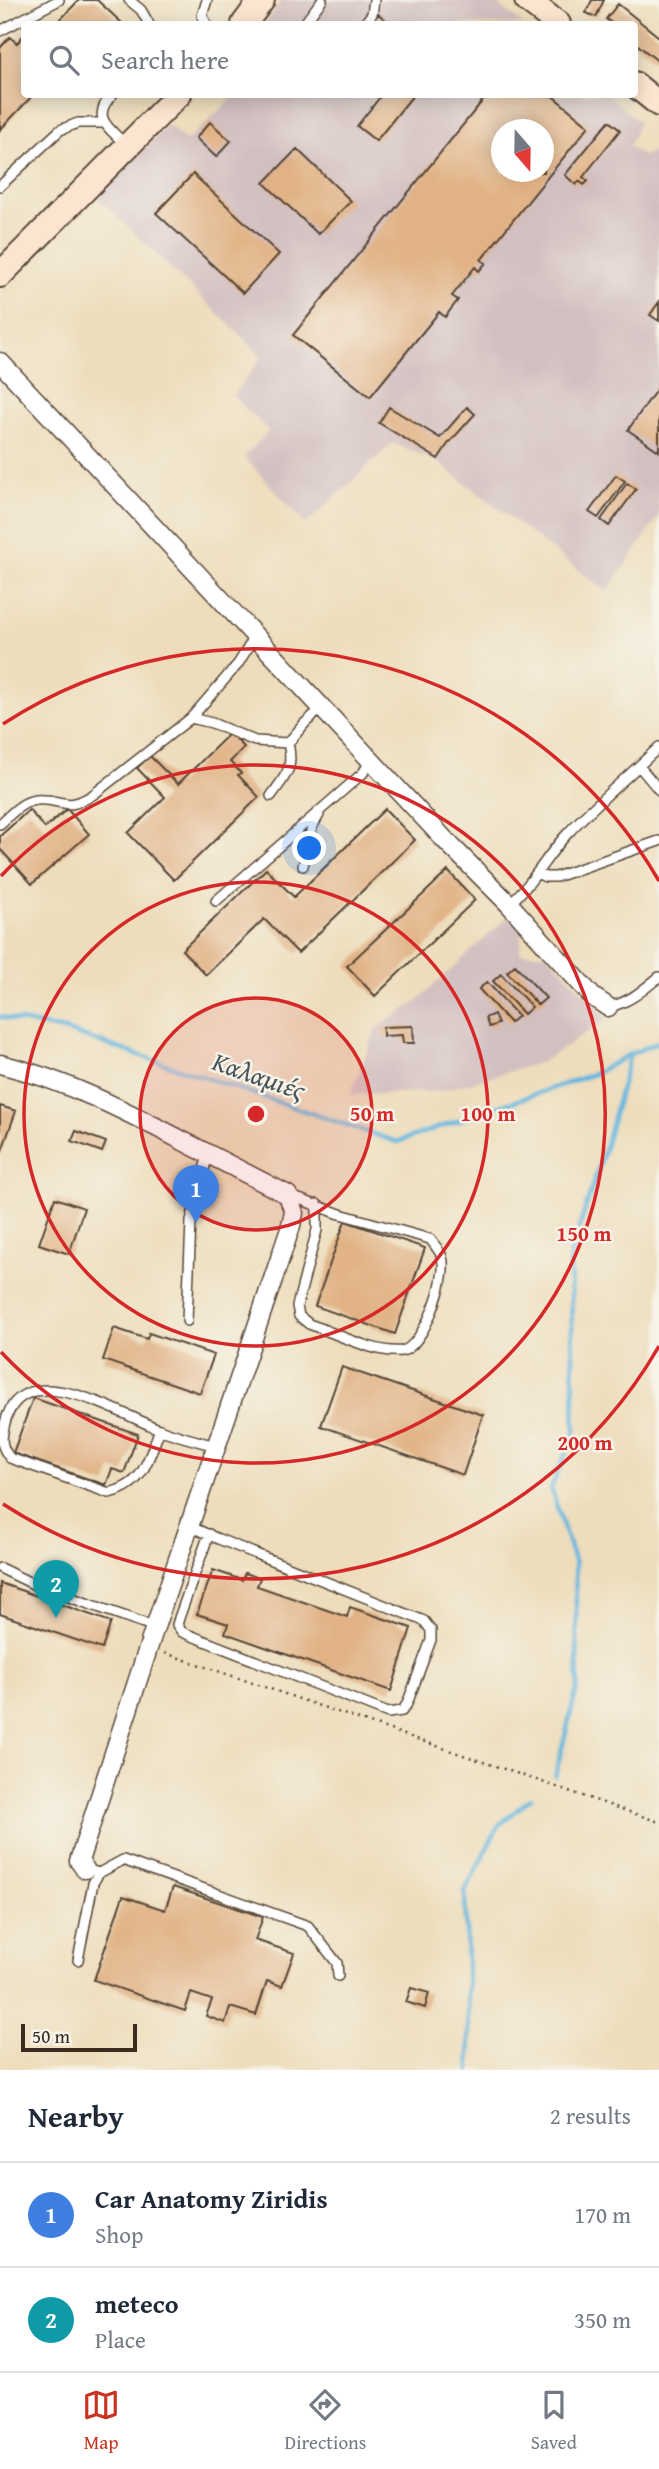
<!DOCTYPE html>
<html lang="en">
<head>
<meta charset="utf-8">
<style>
  body { margin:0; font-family:"Gentium Book Plus",serif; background:#f2f2f3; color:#1f2937 }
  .compass { position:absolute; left:491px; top:119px; width:63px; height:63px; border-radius:50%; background:#fff; box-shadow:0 4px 18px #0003; rotate:160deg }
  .scale { position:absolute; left:21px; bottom:18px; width:116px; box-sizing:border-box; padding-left:7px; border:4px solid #3b2a1e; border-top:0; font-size:19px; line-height:24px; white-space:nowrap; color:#3b2a1e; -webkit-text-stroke:5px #f7f3e8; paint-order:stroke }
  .you { position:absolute; left:310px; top:849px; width:24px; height:24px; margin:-18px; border:5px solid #fff; border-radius:50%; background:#1a73e8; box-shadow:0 0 0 10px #1a73e833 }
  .badge { display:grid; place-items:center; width:46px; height:46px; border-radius:50%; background:#c8321e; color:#fff; font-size:23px; font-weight:700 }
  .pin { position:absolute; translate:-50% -58px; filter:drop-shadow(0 2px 4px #0008) }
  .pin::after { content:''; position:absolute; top:37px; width:24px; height:21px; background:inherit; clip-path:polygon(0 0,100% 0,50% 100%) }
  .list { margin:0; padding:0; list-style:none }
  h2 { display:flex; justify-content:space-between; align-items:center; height:91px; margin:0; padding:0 28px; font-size:30px }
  h2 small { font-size:23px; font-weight:400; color:#747a83 }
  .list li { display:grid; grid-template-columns:46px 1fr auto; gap:21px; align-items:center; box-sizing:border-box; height:105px; padding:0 28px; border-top:2px solid #e0e1e3 }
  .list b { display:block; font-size:26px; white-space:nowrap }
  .list p { margin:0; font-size:23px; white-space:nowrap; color:#747a83 }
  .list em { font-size:23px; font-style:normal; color:#747a83 }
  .icon { flex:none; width:38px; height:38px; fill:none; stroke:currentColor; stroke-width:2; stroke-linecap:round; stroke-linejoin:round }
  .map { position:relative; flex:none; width:659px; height:2070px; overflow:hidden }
  .search { position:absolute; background:#fff; box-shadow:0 4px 18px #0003; left:21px; right:21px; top:21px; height:77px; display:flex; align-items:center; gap:18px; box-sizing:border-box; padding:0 24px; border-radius:7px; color:#747a83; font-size:26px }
  .sheet { height:301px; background:#fff }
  nav { display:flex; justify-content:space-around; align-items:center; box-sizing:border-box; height:98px; border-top:2px solid #e0e1e3; background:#fff; font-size:19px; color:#747a83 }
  nav a { display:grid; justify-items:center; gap:4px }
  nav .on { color:#c8321e }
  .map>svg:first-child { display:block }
</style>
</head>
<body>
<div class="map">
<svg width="659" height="2070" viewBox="0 0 659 2070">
  <rect width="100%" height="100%" fill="#f7f3e8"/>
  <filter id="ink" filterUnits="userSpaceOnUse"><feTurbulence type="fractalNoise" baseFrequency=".0143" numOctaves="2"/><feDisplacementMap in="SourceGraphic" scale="14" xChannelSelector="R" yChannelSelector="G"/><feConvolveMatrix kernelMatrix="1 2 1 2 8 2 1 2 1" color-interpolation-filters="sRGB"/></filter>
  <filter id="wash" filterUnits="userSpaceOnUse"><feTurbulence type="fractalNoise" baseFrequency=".00686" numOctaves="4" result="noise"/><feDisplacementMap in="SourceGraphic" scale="28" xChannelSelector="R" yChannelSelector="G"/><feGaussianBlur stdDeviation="1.57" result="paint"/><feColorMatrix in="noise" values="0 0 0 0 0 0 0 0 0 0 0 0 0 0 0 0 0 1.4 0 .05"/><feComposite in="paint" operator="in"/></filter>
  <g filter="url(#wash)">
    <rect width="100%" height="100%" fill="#edddbb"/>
    <path fill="#d2bfc0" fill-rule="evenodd" d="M282 0H492L523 24H265Z
      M236 95H607L639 122 629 146 643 156 659 150V516L607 592 438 462 393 443 306 524 244 457 269 431 233 396 262 356 95 195 168 125 186 141ZM502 130H544V172H502Z
      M509 916 522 929 520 953H547L607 1019 542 1062 441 1091 350 1095 376 1029 415 1003Z"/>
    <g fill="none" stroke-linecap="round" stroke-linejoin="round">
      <path stroke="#63b6de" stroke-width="4.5" d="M0 1017 64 1030 397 1142 596 1073 630 1054 659 1042
        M555 1776 578 1684 575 1564 551 1488 575 1431 570 1256 605 1148 630 1054
        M470 2070 465 1891 499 1825 531 1798"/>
    </g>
    <g id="blocks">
      <path fill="#e1b285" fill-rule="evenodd" d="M79 0H97L123 24H56Z
        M592 0H604L596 17 586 13Z
        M618 4 659 37V62L634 42V24H613L606 19Z
        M378 14 391 24H370Z
        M24 35V94H34L0 130V48L10 37 17 43Z
        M377 94H414L376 141 357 126 380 97Z
        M488 94H550L589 126 481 260 486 263 479 271 475 267 452 296 458 300 445 317 439 312 370 397 293 335ZM502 130H544V172H502Z
        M609 121 620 130 583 177 588 181 584 185 579 181 576 185 565 175Z
        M210 122 231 141 216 157 196 138Z
        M297 149 351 201 318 234 264 183Z
        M193 174 279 254 243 293 156 213Z
        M659 302V321L650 315Z
        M659 386V451L628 430Z
        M389 407 440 438 467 407 475 414 448 444 438 459 379 423Z
        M616 475 625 481 598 518 589 512Z
        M627 483 636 489 609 526 601 520Z
        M230 733 244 747 230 762 241 773 238 775 259 797 174 880 128 833 165 797 137 768 150 756 178 784Z
        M67 809 89 834 32 884 0 849V836L29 810 45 828Z
        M385 809 415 840 298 953 264 919 206 975 182 950 266 869 294 897Z
        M448 871 475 900 375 996 347 966Z
        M515 965 546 998 538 1005 507 972Z
        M501 974 532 1007 524 1014 493 981Z
        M487 982 518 1016 510 1023 479 989Z
        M494 1014 498 1024 489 1027 485 1018Z
        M413 1026 414 1043H403L402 1035 383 1036V1027Z
        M0 1106 16 1111 0 1156Z
        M76 1131 106 1142 102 1152 72 1141Z
        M55 1198 84 1208 69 1254 39 1244Z
        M345 1221 425 1248 395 1334 315 1306Z
        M114 1328 147 1339 149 1333 214 1355 200 1393 103 1360Z
        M342 1367 483 1415 463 1475 321 1426Z
        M33 1398 138 1434 124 1473 112 1469 106 1485 13 1453Z
        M213 1570 242 1580 245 1573 260 1578 257 1586 347 1617 350 1607 411 1628 391 1691 225 1633 228 1624 197 1614Z
        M0 1583 111 1622 102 1649 0 1614Z
        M173 1887 263 1917 255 1940 294 1953 282 1986 267 1981 256 2015 230 2007 225 2023 206 2016 212 2000 191 1993 185 2011 94 1980 123 1896 165 1910Z
        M411 1988 429 1993 425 2008 406 2002Z"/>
    </g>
  </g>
  <g filter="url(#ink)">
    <use href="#blocks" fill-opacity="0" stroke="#564536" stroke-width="2"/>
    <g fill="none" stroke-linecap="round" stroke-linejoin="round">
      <defs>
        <path id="lane" d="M129 0 141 10 149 24
          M207 0 202 16 207 24
          M304 24 322 0
          M364 24 372 14 374 0
          M0 31 59 0
          M113 94C90 117 108 127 126 145
          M0 186 60 130 78 123H104
          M191 718 212 723 255 741 288 743
          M639 766 659 790
          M271 796C286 775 294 769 288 743L305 723 323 707
          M0 824C10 815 22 801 36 800 64 798 65 813 94 794L191 718 238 664 255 636
          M303 866 312 827 319 815
          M537 873 545 877H556L659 841
          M216 901 363 773 371 760
          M509 904C533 884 546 856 568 833 596 803 629 776 659 747
          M608 1007C629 1003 643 990 659 977
          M288 1195 340 1214 430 1239C434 1244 440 1251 442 1257 449 1276 423 1348 402 1351 376 1354 335 1333 309 1324L299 1316 297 1306 317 1230V1204
          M187 1321 191 1221 208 1154
          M160 1429C148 1459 145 1485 109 1493L10 1458C0 1446 1 1438 5 1423 22 1353 120 1414 159 1429 177 1436 197 1441 216 1446
          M189 1526 216 1538 424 1621 431 1630V1640L407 1704 402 1711 388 1713 182 1632 177 1625 179 1618 209 1534
          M0 1568 35 1585 155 1627
          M85 1869 99 1873 123 1860 308 1926 337 1963 338 1976
          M78 1960 93 1883 99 1873"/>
        <path id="street" d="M0 362 445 840 509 904 593 997 608 1007
          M0 1064C65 1080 124 1110 183 1141 218 1159 253 1177 288 1195L294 1213 290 1229 155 1627 79 1861 85 1869"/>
        <path id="secondary" d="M527 0 558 24
          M244 24 262 0
          M634 84 659 104
          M0 275 179 94"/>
      </defs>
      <use href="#lane" stroke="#564536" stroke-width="12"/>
      <use href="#street" stroke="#564536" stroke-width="21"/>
      <use href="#secondary" stroke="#564536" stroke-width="28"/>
      <path stroke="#564536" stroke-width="2.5" stroke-dasharray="2 5" stroke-linecap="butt" d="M165 1653 659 1822"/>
      <use href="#lane" stroke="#fff" stroke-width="9"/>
      <use href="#street" stroke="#fff" stroke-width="18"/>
      <use href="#secondary" stroke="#fce5d0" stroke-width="24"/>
    </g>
  </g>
  <circle cx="256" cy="1114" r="116" fill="#d62828" fill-opacity=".12"/>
  <g fill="none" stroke="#d62828" stroke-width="3.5">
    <circle cx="256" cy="1114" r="116"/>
    <circle cx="256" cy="1114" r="232"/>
    <path d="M1 876A349 349 0 1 1 1 1352"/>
    <path d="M659 1346A465 465 0 0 1 3 1504M3 724A465 465 0 0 1 659 881"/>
  </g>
  <g text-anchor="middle" stroke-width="5" stroke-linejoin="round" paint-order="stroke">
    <g font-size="26" font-style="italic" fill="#475458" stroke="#f7f3e8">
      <text transform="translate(259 1076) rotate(19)" y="9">Καλαμιές</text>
    </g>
  </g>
  <circle cx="256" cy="1114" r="10" fill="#d62828" stroke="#f7f3e8" stroke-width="3.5"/>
  <g font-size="21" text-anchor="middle" font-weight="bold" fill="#d62828" stroke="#f7f3e8" stroke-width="5" stroke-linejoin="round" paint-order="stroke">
    <text x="372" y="1121">50 m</text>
    <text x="488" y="1121">100 m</text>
    <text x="584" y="1241">150 m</text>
    <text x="585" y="1450">200 m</text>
  </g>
</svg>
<svg class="compass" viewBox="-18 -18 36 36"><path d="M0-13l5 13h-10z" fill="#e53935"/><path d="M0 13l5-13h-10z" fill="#747a83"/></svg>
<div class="scale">50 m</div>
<div class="you"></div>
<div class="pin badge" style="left:196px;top:1223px;background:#3f7fe0">1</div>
<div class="pin badge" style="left:56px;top:1618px;background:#0f9aa8">2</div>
<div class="search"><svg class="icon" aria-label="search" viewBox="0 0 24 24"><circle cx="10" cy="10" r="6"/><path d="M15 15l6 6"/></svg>Search here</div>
</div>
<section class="sheet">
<h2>Nearby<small>2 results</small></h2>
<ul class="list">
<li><span class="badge" style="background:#3f7fe0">1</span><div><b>Car Anatomy Ziridis</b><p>Shop</p></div><em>170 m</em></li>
<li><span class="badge" style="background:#0f9aa8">2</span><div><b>meteco</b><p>Place</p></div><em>350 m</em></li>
</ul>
</section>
<nav>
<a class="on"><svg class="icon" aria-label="map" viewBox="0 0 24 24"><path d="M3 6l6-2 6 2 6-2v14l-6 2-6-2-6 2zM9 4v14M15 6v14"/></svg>Map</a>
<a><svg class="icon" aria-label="directions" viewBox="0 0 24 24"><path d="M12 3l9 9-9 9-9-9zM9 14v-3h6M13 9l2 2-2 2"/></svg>Directions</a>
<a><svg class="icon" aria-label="saved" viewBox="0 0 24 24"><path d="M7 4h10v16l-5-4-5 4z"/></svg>Saved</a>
</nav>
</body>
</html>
